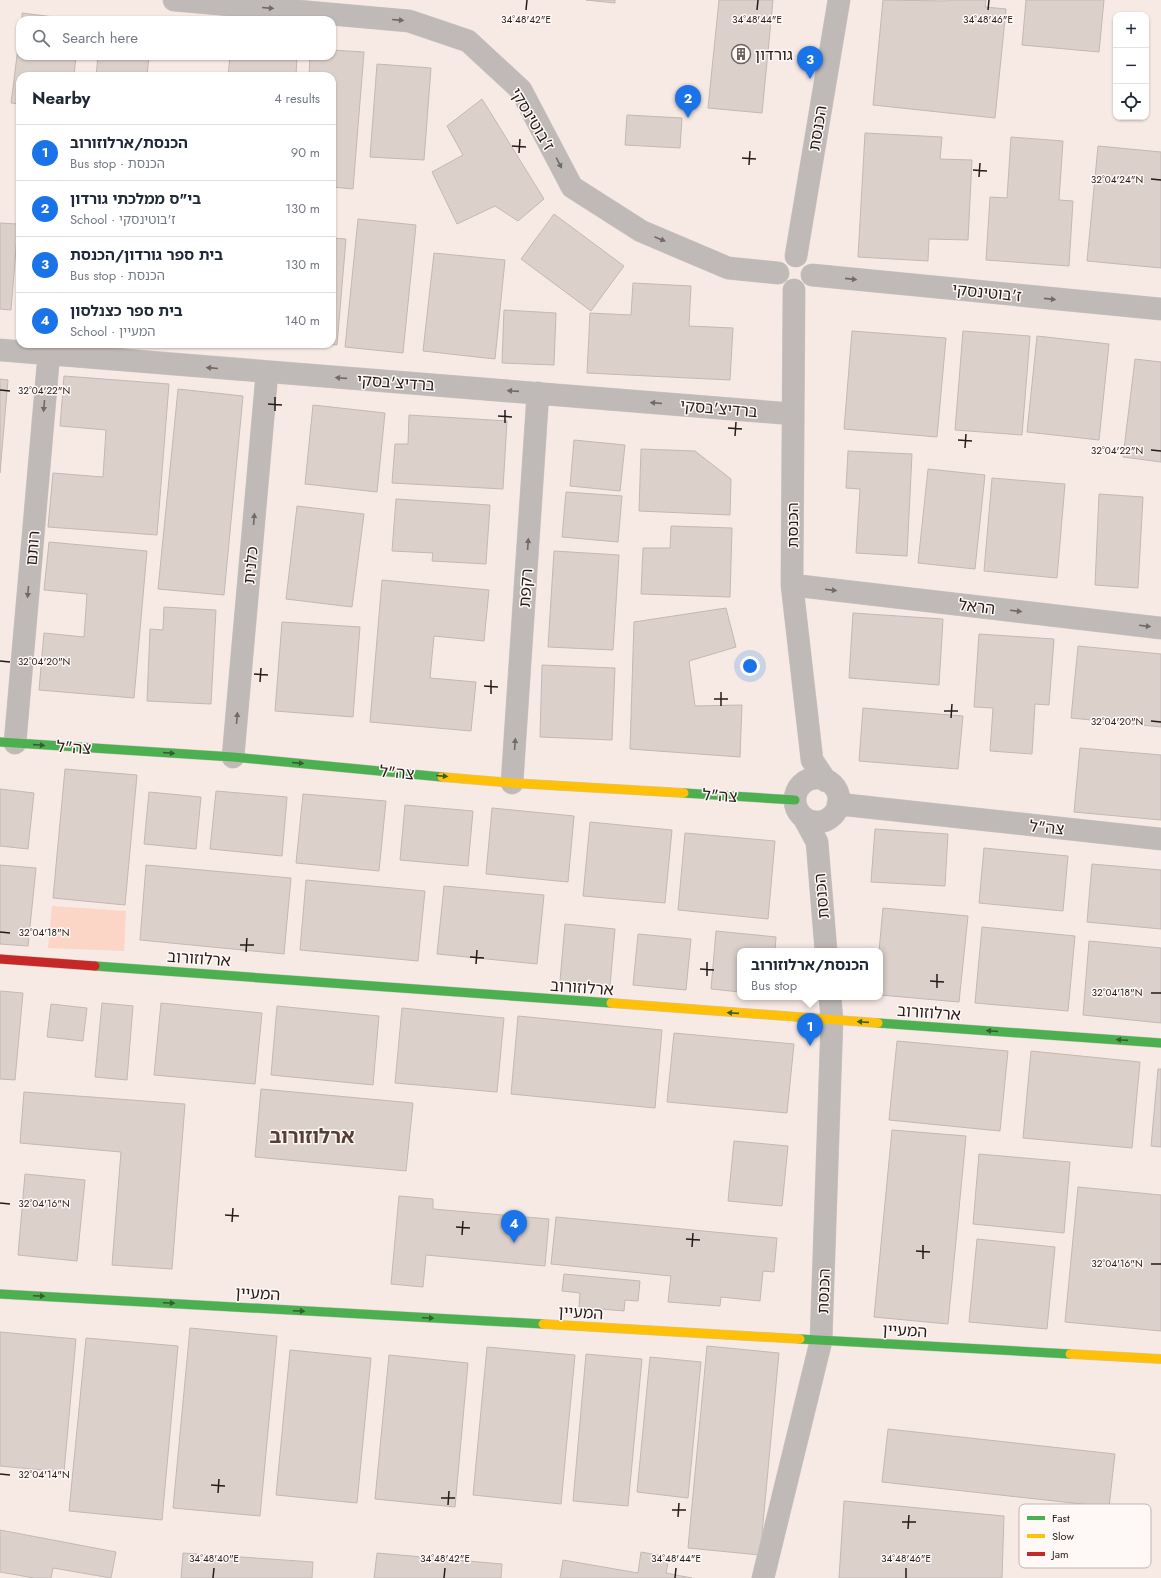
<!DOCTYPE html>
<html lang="en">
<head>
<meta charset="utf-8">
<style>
  body { margin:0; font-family:Jost,"Noto Sans Hebrew",sans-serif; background:#f6f6f7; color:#1f2937 }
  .controls { position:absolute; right:12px; top:12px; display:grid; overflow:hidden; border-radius:8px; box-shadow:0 1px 3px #0004 }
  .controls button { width:36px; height:36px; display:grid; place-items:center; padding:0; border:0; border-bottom:1px solid #e0e1e3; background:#fff; color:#1f2937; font:20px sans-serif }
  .you { position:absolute; left:750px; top:666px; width:14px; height:14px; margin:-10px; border:3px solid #fff; border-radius:50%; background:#1a73e8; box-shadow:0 0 0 6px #1a73e833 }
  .badge { display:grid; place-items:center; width:26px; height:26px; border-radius:50%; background:#1a73e8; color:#fff; font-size:13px; font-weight:700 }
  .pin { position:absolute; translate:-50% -33px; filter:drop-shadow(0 1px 2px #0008) }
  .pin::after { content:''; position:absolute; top:21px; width:14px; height:12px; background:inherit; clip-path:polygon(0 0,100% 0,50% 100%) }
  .popup { position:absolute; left:737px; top:948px; width:146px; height:52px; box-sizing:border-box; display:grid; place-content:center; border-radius:8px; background:#fff; filter:drop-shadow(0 1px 3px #0005); font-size:13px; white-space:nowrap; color:#747a83 }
  .popup b { font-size:15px; color:#1f2937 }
  .popup::after { content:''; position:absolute; left:50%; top:100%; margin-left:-8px; border:8px solid transparent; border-top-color:#fff }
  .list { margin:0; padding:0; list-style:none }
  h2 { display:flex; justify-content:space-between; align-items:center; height:52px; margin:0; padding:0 16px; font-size:17px }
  h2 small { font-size:13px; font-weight:400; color:#747a83 }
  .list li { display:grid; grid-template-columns:26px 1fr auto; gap:12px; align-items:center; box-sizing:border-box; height:56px; padding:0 16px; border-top:1px solid #e0e1e3 }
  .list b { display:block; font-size:15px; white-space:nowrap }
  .list p { margin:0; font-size:13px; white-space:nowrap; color:#747a83 }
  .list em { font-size:13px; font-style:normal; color:#747a83 }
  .icon { flex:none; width:22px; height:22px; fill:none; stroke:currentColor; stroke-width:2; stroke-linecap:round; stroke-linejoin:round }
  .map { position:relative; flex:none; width:1161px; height:1578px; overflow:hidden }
  .search { position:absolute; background:#fff; box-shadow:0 1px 3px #0004; left:16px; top:16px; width:320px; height:44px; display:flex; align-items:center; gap:10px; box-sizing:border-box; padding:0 14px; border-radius:12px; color:#747a83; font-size:15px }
  .panel { position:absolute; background:#fff; box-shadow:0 1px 3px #0004; left:16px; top:72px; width:320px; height:276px; border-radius:12px }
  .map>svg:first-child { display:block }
</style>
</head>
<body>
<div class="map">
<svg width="1161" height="1578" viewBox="0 0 1161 1578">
  <rect width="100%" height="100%" fill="#f7eae5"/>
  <path fill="#fbd5c5" d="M52 906 126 911 124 951 48 948Z"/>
  <path fill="#dcd0cb" stroke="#c4b8b4" d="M586 0H615V3Z
    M719 0H773L762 113 708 108Z
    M883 0 946 1V0H986L985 7 1006 9 995 118 873 105Z
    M1026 0H1104L1099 52 1022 45Z
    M22 13 78 20H22Z
    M20 32V56H76L74 76H20V104L11 103Z
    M332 50 364 52 353 189 332 187V76H309L310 56H332Z
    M98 56H149L147 76H96Z
    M230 56H297L296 76H228Z
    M377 64 431 68 424 160 370 157Z
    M482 99 544 199 518 221 495 206 457 224 432 172 463 155 447 126Z
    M627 115 682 118 680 148 625 145Z
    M865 133 942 137 940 159 972 160 968 240 929 239 928 261 858 257Z
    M1011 137 1063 141 1059 200 1073 201 1069 266 986 260 990 197 1007 198Z
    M1098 146 1161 152V268L1087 261Z
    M554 214 624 266 591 311 521 259Z
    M358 219 416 225 403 353 345 347Z
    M0 223 18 224 11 310 0 309Z
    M332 238 346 239 337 345 324 344H332Z
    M434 253 505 260 495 359 423 351Z
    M633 283 691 286 689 326 733 328 730 380 587 373 590 313 631 315Z
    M504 310 556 313 554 365 502 363Z
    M852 331 946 338 937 437 844 429Z
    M963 331 1030 336 1022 435 955 430Z
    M1037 336 1109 344 1099 440 1027 432Z
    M1135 359 1161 362V462L1123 457Z
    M64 376 169 384 157 535 48 527 53 473 103 477 106 430 60 426Z
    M0 379 8 380 0 473Z
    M178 389 243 396 224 595 158 589Z
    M313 405 385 413 377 492 305 484Z
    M409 415 507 421 503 489 392 483 395 444H408Z
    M574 440 625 445 620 491 570 486Z
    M641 449 695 451 731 479 730 515 639 511Z
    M848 451 912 454 907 556 856 553 860 489 846 488Z
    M928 469 985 475 975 569 918 563Z
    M992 478 1065 484 1057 578 984 571Z
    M566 492 622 496 618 542 562 537Z
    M1099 494 1143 497 1138 588 1095 585Z
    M396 499 490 505 486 564 432 561 433 553 392 551Z
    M297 506 364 514 352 607 286 599Z
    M671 526 732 528 730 597 641 594 643 548H670Z
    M49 542 147 551 134 698 39 690 44 633 84 637 87 594 44 590Z
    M554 551 619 555 613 650 548 647Z
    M382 580 489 590 484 641 434 636 430 678 476 682 471 731 370 722Z
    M164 607 216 610 211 704 147 701 150 629 163 630Z
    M726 608 736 647 689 661 695 706 742 705 740 757 630 749 634 622Z
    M853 613 943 619 939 685 849 678Z
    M282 622 360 627 353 717 275 711Z
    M979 634 1054 639 1049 705 1035 704 1032 754 990 751 993 708 974 707Z
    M1078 646 1161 654V727L1071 718Z
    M542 665 615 668 612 740 540 737Z
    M863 708 963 716 958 769 859 761Z
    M1080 748 1161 755V820L1074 812Z
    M65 769 137 775 125 905 53 898Z
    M0 789 34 793 28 849 0 846Z
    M216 791 287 797 282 856 210 849Z
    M149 792 201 797 196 849 144 844Z
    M303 794 386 801 379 871 296 863Z
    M405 805 473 811 468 866 400 860Z
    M492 808 574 816 568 882 486 874Z
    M590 822 672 830 665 903 583 896Z
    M875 829 948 834 945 886 871 882Z
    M685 833 775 841 768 919 678 910Z
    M984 848 1068 856 1063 911 979 903Z
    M1092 864 1161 870V929L1087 922Z
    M0 865 36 868 28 946 0 944Z
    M146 865 291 878 284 954 140 940Z
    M306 880 425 891 418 961 300 950Z
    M444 886 544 895 537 964 437 954Z
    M883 908 968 916 959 1002 880 995V951H879Z
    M565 924 615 929 610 986 560 981Z
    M982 927 1075 936 1068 1011 975 1003Z
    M716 931 776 937 775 951H740V992L711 989Z
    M638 934 691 939 686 990 633 985Z
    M1089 941 1161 948V1023L1083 1015Z
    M0 991 23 993 15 1080 0 1079Z
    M102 1003 133 1006 127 1080 95 1077Z
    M161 1003 262 1013 255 1084 154 1075Z
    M51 1004 87 1008 83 1041 47 1037Z
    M277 1006 379 1016 373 1085 271 1075Z
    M402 1008 504 1018 497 1092 395 1083Z
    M518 1016 662 1030 655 1108 511 1094Z
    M674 1033 794 1044 787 1113 667 1102Z
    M897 1041 1008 1051 1000 1131 889 1120Z
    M1031 1051 1140 1062 1132 1148 1023 1138Z
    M1158 1069H1161V1147L1151 1146Z
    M261 1089 413 1103 406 1171 255 1157Z
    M24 1092 185 1104 172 1269 112 1265 121 1152 20 1143Z
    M892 1130 966 1136 948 1324 874 1317Z
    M734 1141 788 1146 782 1206 728 1201Z
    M979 1154 1070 1162 1064 1233 973 1224Z
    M25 1174 85 1180 77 1261 18 1255Z
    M1078 1187 1161 1195V1331L1065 1322Z
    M399 1196 433 1199V1209L549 1219 545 1266 426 1255 423 1287 391 1284Z
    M556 1217 777 1238 774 1272 763 1271 760 1301 721 1297 720 1306 668 1302 671 1276 551 1264Z
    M977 1239 1055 1247 1047 1329 969 1322Z
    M564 1274 640 1281 638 1301 625 1300 624 1311 579 1307 580 1293 562 1291Z
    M190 1328 277 1336 260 1516 173 1508Z
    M0 1332 76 1339 64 1472 0 1466Z
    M86 1338 178 1346 162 1520 69 1511Z
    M707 1346 779 1353 760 1555 688 1548Z
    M487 1347 575 1355 561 1504 473 1495Z
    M290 1350 371 1358 357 1503 276 1495Z
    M586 1354 642 1359 628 1506 573 1501Z
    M389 1355 468 1363 455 1507 375 1499Z
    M650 1357 701 1362 688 1498 637 1492Z
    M888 1429 1115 1454 1109 1507 882 1482Z
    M844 1501 1004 1516 1002 1578H839Z
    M0 1530 116 1552 111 1578 53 1568 51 1578H34L0 1572Z
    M641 1552 669 1557 666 1573 692 1578H560L563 1560 638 1573Z
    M183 1553 313 1562 312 1578H181Z
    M377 1553 502 1564 501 1578H374Z"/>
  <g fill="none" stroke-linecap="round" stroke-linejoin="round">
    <defs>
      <path id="street" d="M174 0 409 21 468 41 521 90 572 187 641 231 728 268 778 273
        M796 256 839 0
        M812 275 1161 309
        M794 290 792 585 812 760 826 781
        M0 350 793 414
        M792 585 1161 628
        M15 743 49 353
        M233 757 267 373
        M795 800a22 22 0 1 1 44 0a22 22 0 1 1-44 0Z
        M512 783 538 393
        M838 804 1161 839
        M804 818 817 842 826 951
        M763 1578 821 1341 832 1020 830 997"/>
      <path id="fast" d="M0 742 233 757 442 777
        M684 793 795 800
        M95 966 611 1003
        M878 1023 1161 1043
        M0 1294 543 1324
        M800 1339 1070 1354"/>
      <path id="slow" d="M442 777 512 783 684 793
        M611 1003 878 1023
        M543 1324 800 1339
        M1070 1354 1161 1359"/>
      <path id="jam" d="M0 959 95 966"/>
    </defs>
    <use href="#street" stroke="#d0c6c2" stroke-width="23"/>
    <use href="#fast" stroke="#d0c6c2" stroke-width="10"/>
    <use href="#slow" stroke="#d0c6c2" stroke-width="10"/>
    <use href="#jam" stroke="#d0c6c2" stroke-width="10"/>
    <use href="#street" stroke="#bfbab7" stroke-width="22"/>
    <use href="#fast" stroke="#4caf50" stroke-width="9"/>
    <use href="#slow" stroke="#ffc107" stroke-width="9"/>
    <use href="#jam" stroke="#c62828" stroke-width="9"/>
  </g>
  <defs><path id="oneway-solid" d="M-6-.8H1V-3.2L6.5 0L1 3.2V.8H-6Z"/></defs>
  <g fill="#726a67">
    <use href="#oneway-solid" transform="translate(268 8) rotate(5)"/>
    <use href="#oneway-solid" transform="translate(398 20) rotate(5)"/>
    <use href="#oneway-solid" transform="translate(559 163) rotate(62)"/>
    <use href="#oneway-solid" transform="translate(660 239) rotate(23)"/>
    <use href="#oneway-solid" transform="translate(851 279) rotate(6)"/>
    <use href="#oneway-solid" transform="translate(1050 299) rotate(6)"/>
    <use href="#oneway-solid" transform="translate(212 368) rotate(-175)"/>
    <use href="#oneway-solid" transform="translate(341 378) rotate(-176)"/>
    <use href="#oneway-solid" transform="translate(513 391) rotate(-176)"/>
    <use href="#oneway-solid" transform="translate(656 403) rotate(-175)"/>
    <use href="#oneway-solid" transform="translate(44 406) rotate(95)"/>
    <use href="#oneway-solid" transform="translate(254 519) rotate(-85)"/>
    <use href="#oneway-solid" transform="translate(528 544) rotate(-86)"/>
    <use href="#oneway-solid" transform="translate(831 590) rotate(7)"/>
    <use href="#oneway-solid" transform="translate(28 592) rotate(95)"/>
    <use href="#oneway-solid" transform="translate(1016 611) rotate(7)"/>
    <use href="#oneway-solid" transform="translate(1145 626) rotate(7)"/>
    <use href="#oneway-solid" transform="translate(237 718) rotate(-85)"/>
    <use href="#oneway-solid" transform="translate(515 744) rotate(-86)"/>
  </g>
  <g fill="#375e31">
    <use href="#oneway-solid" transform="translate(39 745) rotate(4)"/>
    <use href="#oneway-solid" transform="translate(169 753) rotate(4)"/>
    <use href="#oneway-solid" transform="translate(298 763) rotate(5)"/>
    <use href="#oneway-solid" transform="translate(442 776) rotate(5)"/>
    <use href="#oneway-solid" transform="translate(733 1013) rotate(-176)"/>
    <use href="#oneway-solid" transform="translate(863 1022) rotate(-176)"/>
    <use href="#oneway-solid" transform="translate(992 1031) rotate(-176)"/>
    <use href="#oneway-solid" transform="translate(1122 1040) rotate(-176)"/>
    <use href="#oneway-solid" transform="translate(39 1296) rotate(3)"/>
    <use href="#oneway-solid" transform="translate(169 1303) rotate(3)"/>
    <use href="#oneway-solid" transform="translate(299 1311) rotate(3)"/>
    <use href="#oneway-solid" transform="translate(428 1318) rotate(3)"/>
  </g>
  <path fill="none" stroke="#251b17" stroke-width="1.5" d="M526 10 527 0M757 10 758 0M988 10 989 0M512 146 526 147M519 153 520 139M742 158 756 159M749 165 750 151M973 170 987 171M979 177 980 163M1151 179 1161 180M0 390 10 391M268 404 282 405M275 411V397M498 416 512 417M505 423V410M728 428 742 429M735 436 736 422M958 440 972 441M965 448 966 434M1151 450 1161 451M0 661 10 662M254 674 268 675M260 682 261 668M484 686 498 687M491 694V680M714 699H728M721 706V692M944 711H958M951 718 952 704M1151 721 1161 722M0 932 10 933M240 945H254M246 952 247 938M470 957 484 958M476 964 477 950M700 969 714 970M707 976V962M930 981 944 982M937 988V974M1151 993H1161M0 1203 10 1204M225 1215 239 1216M232 1222 233 1208M456 1227 470 1228M462 1235 463 1221M686 1239 700 1240M692 1247 693 1233M916 1251 930 1252M923 1259V1245M1151 1264H1161M0 1474 10 1475M211 1485 225 1486M218 1493 219 1479M441 1498H455M448 1505 449 1491M672 1510H686M678 1517 679 1503M902 1522H916M908 1529 909 1515M213 1578 214 1568M444 1578 445 1568M675 1578 676 1568M906 1578V1568"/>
  <defs>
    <symbol id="building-ring" viewBox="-11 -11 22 22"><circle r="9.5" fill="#fef8f6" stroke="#6e635f" stroke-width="1.5"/><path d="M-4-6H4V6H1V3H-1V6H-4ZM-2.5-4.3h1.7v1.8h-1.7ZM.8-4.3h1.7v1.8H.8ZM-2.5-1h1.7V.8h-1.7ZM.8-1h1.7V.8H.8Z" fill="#6e635f"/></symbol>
  </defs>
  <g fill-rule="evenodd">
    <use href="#building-ring" x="730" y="43" width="22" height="22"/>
  </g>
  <g text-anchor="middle" stroke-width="3" stroke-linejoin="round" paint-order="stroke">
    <g font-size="16" fill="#251b17" stroke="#fef8f6" text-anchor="start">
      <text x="755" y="60">גורדון</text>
    </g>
    <g font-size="16" fill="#251b17" stroke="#fef8f6">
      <text transform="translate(533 119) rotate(59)" y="6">ז'בוטינסקי</text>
      <text transform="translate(817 128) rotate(-81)" y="6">הכנסת</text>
      <text transform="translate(987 292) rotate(6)" y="6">ז'בוטינסקי</text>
      <text transform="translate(396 382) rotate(4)" y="6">ברדיצ'בסקי</text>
      <text transform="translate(719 408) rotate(5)" y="6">ברדיצ'בסקי</text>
      <text transform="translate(792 525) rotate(-90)" y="6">הכנסת</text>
      <text transform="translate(32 548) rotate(-85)" y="6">רותם</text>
      <text transform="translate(250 565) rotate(-85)" y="6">כלנית</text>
      <text transform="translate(525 588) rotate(-86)" y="6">רקפת</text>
      <text transform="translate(977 606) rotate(7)" y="6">הראל</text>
      <text transform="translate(74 747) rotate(4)" y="6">צה"ל</text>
      <text transform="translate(397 772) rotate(5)" y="6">צה"ל</text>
      <text transform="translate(720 795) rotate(3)" y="6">צה"ל</text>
      <text transform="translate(1047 827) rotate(6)" y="6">צה"ל</text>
      <text transform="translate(821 896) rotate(-95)" y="6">הכנסת</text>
      <text transform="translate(199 958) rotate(4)" y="6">ארלוזורוב</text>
      <text transform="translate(582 987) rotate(4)" y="6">ארלוזורוב</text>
      <text transform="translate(929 1012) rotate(4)" y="6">ארלוזורוב</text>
      <text transform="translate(823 1291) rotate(-88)" y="6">הכנסת</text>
      <text transform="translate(258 1293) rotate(3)" y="6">המעיין</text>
      <text transform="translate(581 1312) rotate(3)" y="6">המעיין</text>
      <text transform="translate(905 1330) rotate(3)" y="6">המעיין</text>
    </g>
    <g font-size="20" font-weight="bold" fill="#573f35" stroke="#fef8f6">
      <text x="312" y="1143">ארלוזורוב</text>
    </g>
  </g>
  <rect x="1019" y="1504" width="132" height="64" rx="6" fill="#fef8f6" stroke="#bdb6b3" stroke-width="1"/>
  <rect x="1027" y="1516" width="18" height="4" fill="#4caf50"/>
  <rect x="1027" y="1534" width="18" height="4" fill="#ffc107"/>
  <rect x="1027" y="1552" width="18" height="4" fill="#c62828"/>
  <g font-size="11" fill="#251b17">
    <text x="1052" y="1522">Fast</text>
    <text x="1052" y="1540">Slow</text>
    <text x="1052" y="1558">Jam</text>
  </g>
  <g font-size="10" text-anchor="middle" fill="#251b17" stroke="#fef8f6" stroke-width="3" stroke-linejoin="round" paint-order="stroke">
    <text x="526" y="23">34°48'42"E</text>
    <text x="757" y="23">34°48'44"E</text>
    <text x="988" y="23">34°48'46"E</text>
    <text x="1117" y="183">32°04'24"N</text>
    <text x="44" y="394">32°04'22"N</text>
    <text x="1117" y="454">32°04'22"N</text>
    <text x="44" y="665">32°04'20"N</text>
    <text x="1117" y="725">32°04'20"N</text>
    <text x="44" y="936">32°04'18"N</text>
    <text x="1117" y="996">32°04'18"N</text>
    <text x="44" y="1207">32°04'16"N</text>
    <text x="1117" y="1267">32°04'16"N</text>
    <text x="44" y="1478">32°04'14"N</text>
    <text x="214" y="1562">34°48'40"E</text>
    <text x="445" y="1562">34°48'42"E</text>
    <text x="676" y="1562">34°48'44"E</text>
    <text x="906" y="1562">34°48'46"E</text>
  </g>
</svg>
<div class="controls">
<button>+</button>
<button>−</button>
<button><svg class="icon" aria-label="locate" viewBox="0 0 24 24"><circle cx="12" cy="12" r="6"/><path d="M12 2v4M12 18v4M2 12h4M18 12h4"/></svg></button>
</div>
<div class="you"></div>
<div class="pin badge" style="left:810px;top:1046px">1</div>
<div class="popup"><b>הכנסת/ארלוזורוב</b>Bus stop</div>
<div class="pin badge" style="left:688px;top:118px">2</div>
<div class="pin badge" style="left:810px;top:79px">3</div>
<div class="pin badge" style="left:514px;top:1243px">4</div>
<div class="search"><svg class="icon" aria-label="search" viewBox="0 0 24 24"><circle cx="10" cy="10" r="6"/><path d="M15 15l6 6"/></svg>Search here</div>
<section class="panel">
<h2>Nearby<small>4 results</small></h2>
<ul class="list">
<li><span class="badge">1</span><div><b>הכנסת/ארלוזורוב</b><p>Bus stop · הכנסת</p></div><em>90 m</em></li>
<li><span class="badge">2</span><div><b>בי&quot;ס ממלכתי גורדון</b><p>School · ז'בוטינסקי</p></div><em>130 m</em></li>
<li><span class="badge">3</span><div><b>בית ספר גורדון/הכנסת</b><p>Bus stop · הכנסת</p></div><em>130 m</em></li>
<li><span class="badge">4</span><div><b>בית ספר כצנלסון</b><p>School · המעיין</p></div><em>140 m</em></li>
</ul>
</section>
</div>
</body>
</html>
